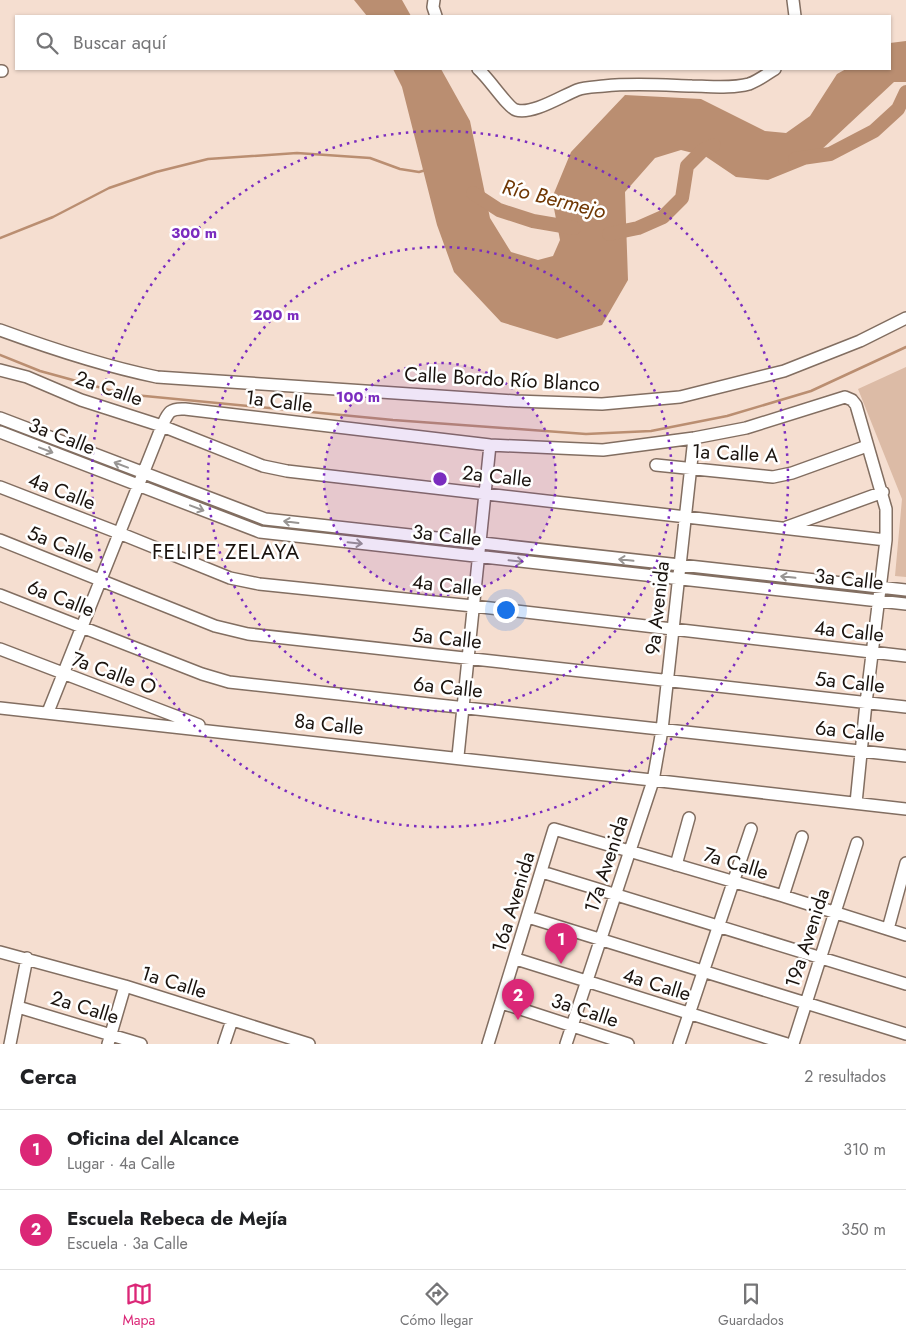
<!DOCTYPE html>
<html lang="es">
<head>
<meta charset="utf-8">
<style>
  body { margin:0; font-family:Jost,sans-serif; background:#f6f6f6; color:#202124 }
  .you { position:absolute; left:505px; top:609px; width:18px; height:18px; margin:-12px; border:4px solid #fff; border-radius:50%; background:#1a73e8; box-shadow:0 0 0 8px #1a73e833 }
  .badge { display:grid; place-items:center; width:32px; height:32px; border-radius:50%; background:#db2777; color:#fff; font-size:16px; font-weight:700 }
  .pin { position:absolute; translate:-50% -41px; filter:drop-shadow(0 1px 2px #0008) }
  .pin::after { content:''; position:absolute; top:26px; width:18px; height:15px; background:inherit; clip-path:polygon(0 0,100% 0,50% 100%) }
  .list { margin:0; padding:0; list-style:none }
  h2 { display:flex; justify-content:space-between; align-items:center; height:65px; margin:0; padding:0 20px; font-size:21px }
  h2 small { font-size:16px; font-weight:400; color:#757577 }
  .list li { display:grid; grid-template-columns:32px 1fr auto; gap:15px; align-items:center; box-sizing:border-box; height:80px; padding:0 20px; border-top:1px solid #e0e0e0 }
  .list b { display:block; font-size:19px; white-space:nowrap }
  .list p { margin:0; font-size:16px; white-space:nowrap; color:#757577 }
  .list em { font-size:16px; font-style:normal; color:#757577 }
  .icon { flex:none; width:28px; height:28px; fill:none; stroke:currentColor; stroke-width:2; stroke-linecap:round; stroke-linejoin:round }
  .map { position:relative; flex:none; width:906px; height:1044px; overflow:hidden }
  .search { position:absolute; background:#fff; box-shadow:0 1px 4px #0004; left:15px; right:15px; top:15px; height:55px; display:flex; align-items:center; gap:12px; box-sizing:border-box; padding:0 18px; border-radius:0px; color:#757577; font-size:19px }
  .sheet { height:225px; background:#fff }
  nav { display:flex; justify-content:space-around; align-items:center; box-sizing:border-box; height:70px; border-top:1px solid #e0e0e0; background:#fff; font-size:14px; color:#757577 }
  nav a { display:grid; justify-items:center; gap:2px }
  nav .on { color:#db2777 }
  .map>svg:first-child { display:block }
</style>
</head>
<body>
<div class="map">
<svg width="906" height="1044" viewBox="0 0 906 1044">
  <rect width="100%" height="100%" fill="#f5ded0"/>
  <path fill="#dcbba6" d="M906 367V577L895 576 902 499 858 389Z"/>
  <path fill="#ba8e71" d="M354 0H402L411 16H367Z
    M906 41V82H894L805 165 768 180 736 177 705 156 681 150 655 158 625 192 628 280 602 325 557 339 501 322 454 272 437 225 402 87 393 69H441L470 121 490 218 511 252 538 260 553 256 560 240 552 198 571 152 625 95 701 99 765 131 786 133 810 116 837 74 846 69H890V43Z"/>
  <g fill="none" stroke-linecap="round" stroke-linejoin="round">
    <path stroke="#ba8e71" stroke-width="2.5" d="M0 238 53 217 109 188 156 172 208 159 297 153 370 158 400 169 419 172 426 170
      M0 355 40 371 124 394 393 420 586 434 651 431 727 416 811 391 906 347"/>
    <path stroke="#ba8e71" stroke-width="14" d="M795 159 830 154 874 131 898 109 906 92
      M473 193 499 210 533 221 574 228
      M609 234 638 228 663 217 682 198 687 166 703 150 714 145"/>
    <defs>
      <path id="minor" d="M434 0 433 7 436 16
        M793 0 795 16
        M478 69C488 77 508 108 516 110 532 115 562 96 577 90 585 87 595 87 604 86 633 83 662 85 692 86 709 86 731 89 749 84 758 81 767 74 775 69
        M0 71H2
        M0 330C52 349 103 366 157 377L515 401 602 404 680 397 784 371 860 341 906 318
        M0 370 27 377 81 400 162 426 263 466 287 471 886 540
        M0 418 265 519 906 590
        M0 432 260 532 906 604
        M656 465 773 477 792 473 867 446
        M0 487 119 533 230 578 259 584 473 606 906 656
        M787 527 883 492
        M0 540 215 626 248 634 906 707
        M0 595 202 674 229 682 906 756
        M0 649 199 725
        M0 708C302 739 604 775 906 809
        M48 712 162 426C168 413 169 408 185 409L490 445 603 450 694 438 746 428 845 397 852 400 856 405 886 509V540L866 703 856 803
        M458 756 490 445
        M676 865 689 818
        M542 872 906 984
        M783 896 802 837
        M528 917 906 1034
        M888 929 906 863
        M0 952 125 986 309 1044
        M516 959 787 1044
        M502 1003 628 1044
        M18 1007 141 1044
        M10 1044 27 958
        M108 1044 125 986
        M224 1044 232 1020
        M488 1044 554 829 783 896 906 935
        M566 1044 653 781 662 730 694 438
        M679 1044 751 829
        M793 1044 857 843"/>
    </defs>
    <use href="#minor" stroke="#826e61" stroke-width="14"/>
    <use href="#minor" stroke="#fff" stroke-width="11"/>
  </g>
  <defs><path id="oneway-shaft" d="M-6 0H5M1.5-3L5.5 0L1.5 3" fill="none" stroke-width="1.6" stroke-linecap="round" stroke-linejoin="round" transform="scale(1.25)"/></defs>
  <g stroke="#989593">
    <use href="#oneway-shaft" transform="translate(46 450) rotate(21)"/>
    <use href="#oneway-shaft" transform="translate(121 465) rotate(-159)"/>
    <use href="#oneway-shaft" transform="translate(197 508) rotate(21)"/>
    <use href="#oneway-shaft" transform="translate(291 522) rotate(-173)"/>
    <use href="#oneway-shaft" transform="translate(355 543) rotate(6)"/>
    <use href="#oneway-shaft" transform="translate(626 560) rotate(-174)"/>
    <use href="#oneway-shaft" transform="translate(516 561) rotate(6)"/>
    <use href="#oneway-shaft" transform="translate(788 577) rotate(-174)"/>
  </g>
  <circle cx="440" cy="479" r="116" fill="#7b2cbf" fill-opacity=".12"/>
  <g fill="none" stroke="#7b2cbf" stroke-width="2.5" stroke-dasharray="2.5 5">
    <circle cx="440" cy="479" r="116"/>
    <circle cx="440" cy="479" r="232"/>
    <circle cx="440" cy="479" r="348"/>
  </g>
  <g text-anchor="middle" stroke-width="5" stroke-linejoin="round" paint-order="stroke">
    <g font-size="20" fill="#1a130e" stroke="#fff">
      <text transform="translate(502 379) rotate(3)" y="7">Calle Bordo Río Blanco</text>
      <text transform="translate(109 388) rotate(19)" y="7">2a Calle</text>
      <text transform="translate(279 401) rotate(7)" y="7">1a Calle</text>
      <text transform="translate(62 436) rotate(21)" y="7">3a Calle</text>
      <text transform="translate(735 453) rotate(3)" y="7">1a Calle A</text>
      <text transform="translate(497 476) rotate(6)" y="7">2a Calle</text>
      <text transform="translate(62 491) rotate(21)" y="7">4a Calle</text>
      <text transform="translate(447 535) rotate(6)" y="7">3a Calle</text>
      <text transform="translate(61 544) rotate(21)" y="7">5a Calle</text>
      <text transform="translate(849 579) rotate(6)" y="7">3a Calle</text>
      <text transform="translate(447 585) rotate(6)" y="7">4a Calle</text>
      <text transform="translate(61 598) rotate(21)" y="7">6a Calle</text>
      <text transform="translate(657 608) rotate(-84)" y="7">9a Avenida</text>
      <text transform="translate(849 631) rotate(6)" y="7">4a Calle</text>
      <text transform="translate(447 638) rotate(6)" y="7">5a Calle</text>
      <text transform="translate(114 673) rotate(20)" y="7">7a Calle O</text>
      <text transform="translate(850 682) rotate(6)" y="7">5a Calle</text>
      <text transform="translate(448 687) rotate(6)" y="7">6a Calle</text>
      <text transform="translate(329 724) rotate(6)" y="7">8a Calle</text>
      <text transform="translate(850 731) rotate(6)" y="7">6a Calle</text>
      <text transform="translate(736 863) rotate(17)" y="7">7a Calle</text>
      <text transform="translate(606 864) rotate(-72)" y="7">17a Avenida</text>
      <text transform="translate(513 902) rotate(-73)" y="7">16a Avenida</text>
      <text transform="translate(807 938) rotate(-72)" y="7">19a Avenida</text>
      <text transform="translate(174 982) rotate(17)" y="7">1a Calle</text>
      <text transform="translate(657 984) rotate(17)" y="7">4a Calle</text>
      <text transform="translate(85 1007) rotate(17)" y="7">2a Calle</text>
      <text transform="translate(585 1010) rotate(18)" y="7">3a Calle</text>
    </g>
    <g font-size="21" font-style="italic" fill="#703805" stroke="#fff">
      <text transform="translate(554 199) rotate(14)" y="7">Río Bermejo</text>
    </g>
    <g font-size="21" letter-spacing="1" fill="#1a130e" stroke="#fff">
      <text x="226" y="559">FELIPE ZELAYA</text>
    </g>
  </g>
  <circle cx="440" cy="479" r="8" fill="#7b2cbf" stroke="#fff" stroke-width="2.5"/>
  <g font-size="15" text-anchor="middle" font-weight="bold" fill="#7b2cbf" stroke="#fff" stroke-width="5" stroke-linejoin="round" paint-order="stroke">
    <text x="194" y="238">300 m</text>
    <text x="276" y="320">200 m</text>
    <text x="358" y="402">100 m</text>
  </g>
</svg>
<div class="you"></div>
<div class="pin badge" style="left:561px;top:964px">1</div>
<div class="pin badge" style="left:518px;top:1020px">2</div>
<div class="search"><svg class="icon" aria-label="search" viewBox="0 0 24 24"><circle cx="10" cy="10" r="6"/><path d="M15 15l6 6"/></svg>Buscar aquí</div>
</div>
<section class="sheet">
<h2>Cerca<small>2 resultados</small></h2>
<ul class="list">
<li><span class="badge">1</span><div><b>Oficina del Alcance</b><p>Lugar · 4a Calle</p></div><em>310 m</em></li>
<li><span class="badge">2</span><div><b>Escuela Rebeca de Mejía</b><p>Escuela · 3a Calle</p></div><em>350 m</em></li>
</ul>
</section>
<nav>
<a class="on"><svg class="icon" aria-label="map" viewBox="0 0 24 24"><path d="M3 6l6-2 6 2 6-2v14l-6 2-6-2-6 2zM9 4v14M15 6v14"/></svg>Mapa</a>
<a><svg class="icon" aria-label="directions" viewBox="0 0 24 24"><path d="M12 3l9 9-9 9-9-9zM9 14v-3h6M13 9l2 2-2 2"/></svg>Cómo llegar</a>
<a><svg class="icon" aria-label="saved" viewBox="0 0 24 24"><path d="M7 4h10v16l-5-4-5 4z"/></svg>Guardados</a>
</nav>
</body>
</html>
